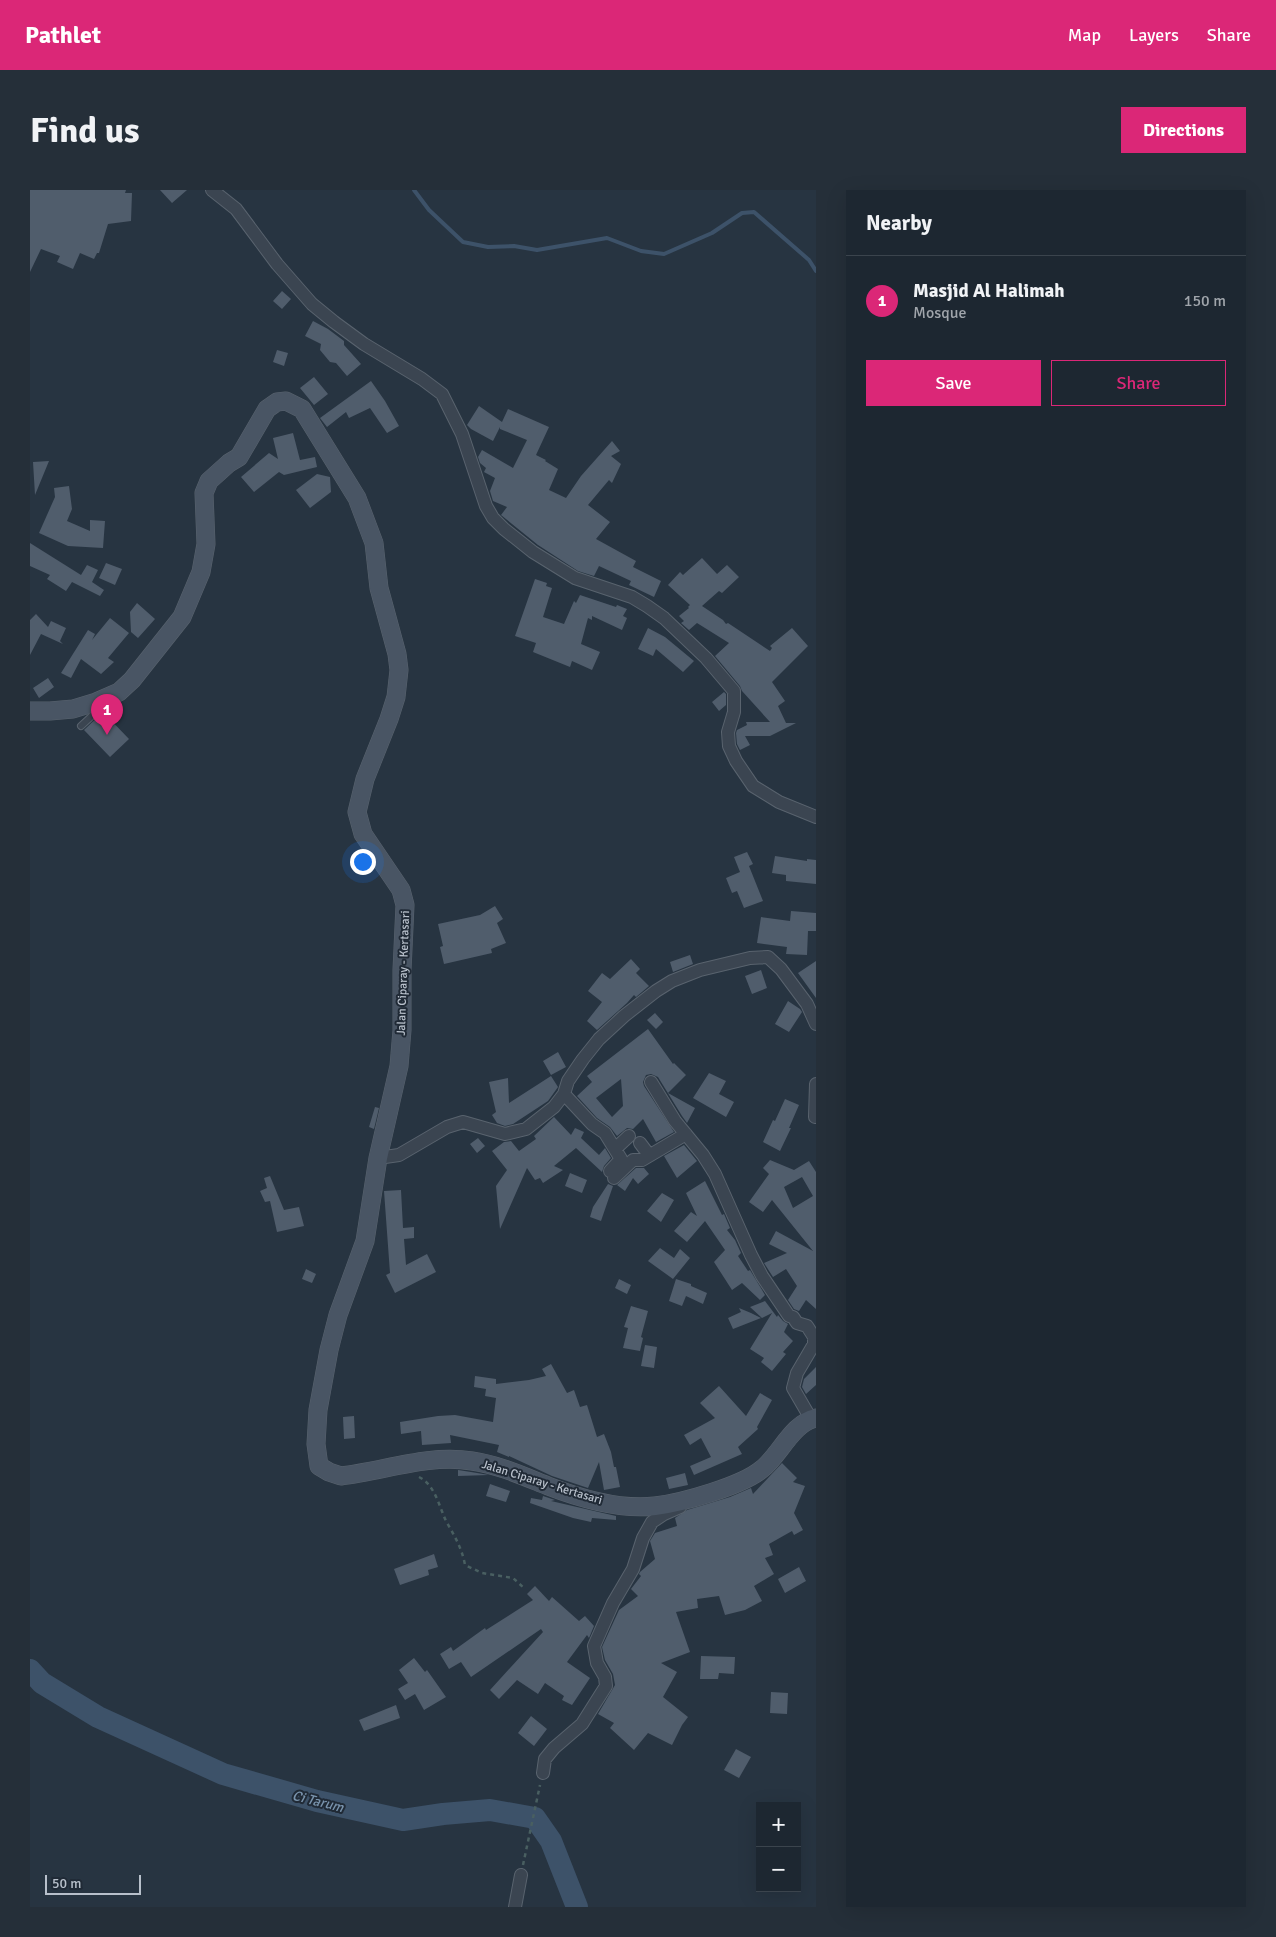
<!DOCTYPE html>
<html lang="en">
<head>
<meta charset="utf-8">
<style>
  body { margin:0; font-family:Signika,sans-serif; background:#252f39; color:#f1f3f6 }
  .controls { position:absolute; right:15px; bottom:15px; display:grid; overflow:hidden; border-radius:0px; box-shadow:0 5px 20px #0002 }
  .controls button { width:45px; height:45px; display:grid; place-items:center; padding:0; border:0; border-bottom:1px solid #3b444d; background:#1d2731; color:#f1f3f6; font:25px sans-serif }
  .scale { position:absolute; left:15px; bottom:12px; width:96px; box-sizing:border-box; padding-left:5px; border:2px solid #b8c0cb; border-top:0; font-size:14px; line-height:18px; white-space:nowrap; color:#b8c0cb; -webkit-text-stroke:4px #202a36; paint-order:stroke }
  .you { position:absolute; left:332px; top:671px; width:18px; height:18px; margin:-12px; border:4px solid #fff; border-radius:50%; background:#1a73e8; box-shadow:0 0 0 8px #1a73e833 }
  .badge { display:grid; place-items:center; width:32px; height:32px; border-radius:50%; background:#db2777; color:#fff; font-size:16px; font-weight:700 }
  .pin { position:absolute; translate:-50% -41px; filter:drop-shadow(0 1px 2px #0008) }
  .pin::after { content:''; position:absolute; top:26px; width:18px; height:15px; background:inherit; clip-path:polygon(0 0,100% 0,50% 100%) }
  .list { margin:0; padding:0; list-style:none }
  h2 { display:flex; justify-content:space-between; align-items:center; height:65px; margin:0; padding:0 20px; font-size:21px }
  h2 small { font-size:16px; font-weight:400; color:#a0a5ab }
  .list li { display:grid; grid-template-columns:32px 1fr auto; gap:15px; align-items:center; box-sizing:border-box; height:90px; padding:0 20px; border-top:1px solid #3b444d }
  .list b { display:block; font-size:19px; white-space:nowrap }
  .list p { margin:0; font-size:16px; white-space:nowrap; color:#a0a5ab }
  .list em { font-size:16px; font-style:normal; color:#a0a5ab }
  .actions { display:flex; gap:10px; padding:15px 20px }
  .actions a { flex:1; padding:11px 0; border:1px solid #db2777; border-radius:0px; text-align:center; font-size:18px; color:#db2777 }
  .actions .main { background:#db2777; color:#fff }
  .map { position:relative; flex:none; width:786px; height:1717px; overflow:hidden; border-radius:0px }
  header { display:flex; align-items:center; gap:30px; box-sizing:border-box; height:70px; padding:0 25px; background:#db2777; color:#fff }
  header strong { font-size:24px }
  nav { display:flex; gap:28px; margin-inline-start:auto; font-size:18px }
  .intro { display:flex; align-items:center; justify-content:space-between; box-sizing:border-box; height:120px; padding:0 30px }
  h1 { margin:0; font-size:35px }
  .button { padding:12px 22px; border-radius:0px; background:#db2777; color:#fff; font-size:18px; font-weight:700 }
  main { display:flex; gap:30px; padding:0 30px }
  aside { flex:1; background:#1d2731; border-radius:0px; box-shadow:0 5px 20px #0002 }
  .map>svg:first-child { display:block }
</style>
</head>
<body>
<header>
<strong>Pathlet</strong>
<nav><a>Map</a><a>Layers</a><a>Share</a></nav>
</header>
<div class="intro"><h1>Find us</h1><a class="button">Directions</a></div>
<main>
<div class="map">
<svg width="786" height="1717" viewBox="0 0 786 1717">
  <rect width="100%" height="100%" fill="#273441"/>
  <g fill="none" stroke-linecap="round" stroke-linejoin="round">
    <path stroke="#3d5269" stroke-width="4" d="M384 0 399 20 433 52 458 57 484 56 507 60 577 48 611 61 634 64 682 43 712 23 724 22 779 70 786 81"/>
    <path stroke="#3d5269" stroke-width="22" d="M0 1480 12 1493 68 1527 193 1584 287 1611 373 1630 413 1624 460 1620 505 1628 521 1651 547 1717"/>
  </g>
  <path fill="#505d6c" fill-rule="evenodd" d="M0 0H96L95 3H102L101 31 78 34 69 63H67L64 69 50 63 43 79 27 72 30 66 11 59 0 82Z
    M130 0H157L142 13Z
    M252 101 261 109 252 119 243 111Z
    M283 131 298 139 314 151V155L331 174 317 186 306 173 300 172 290 160 291 154 275 146Z
    M247 160 258 163 254 176 243 172Z
    M284 187 298 204 284 215 270 198Z
    M341 191 355 211 369 236 357 243 340 218 319 228 316 222 297 237 290 228Z
    M449 216 472 232 478 219 519 237 506 265 516 270 515 271 528 279 519 300 536 308 551 286 582 251 590 261 581 266 591 274 582 293 579 290 558 315 580 332 566 349 606 371 603 377 631 391 624 407 599 395 601 391 569 376 564 386 548 381 508 355 471 325 477 317 463 311 460 301 465 288 454 282 456 278 450 273 448 267 452 260 483 278 497 250 470 239V237L463 251 441 239 437 235Z
    M263 243 270 270 285 267 287 277 254 285 249 282 224 302 211 287 239 263 248 269 243 248Z
    M19 271 5 305 3 272Z
    M287 284 300 287 301 302 280 318 266 300Z
    M39 296 42 319 37 331 60 341V330L75 331 73 358 38 356 9 343 25 307 24 298Z
    M0 353 51 385 57 375 68 380 62 392 74 400 70 406 42 392 36 401 17 389 20 385 0 376Z
    M672 368 687 384 697 375 709 387 692 403 689 401 672 416 693 430 696 434 698 433 740 461 742 458 740 456 762 438 778 456 742 492 755 511 748 516 756 533H766L740 546H715L720 555 710 560 707 554 706 543 707 540 717 535 716 532H740L712 501 710 496 685 466 699 453 667 433 659 440 651 433 654 431 649 426 659 418 658 417 660 415 638 395 650 382 653 385Z
    M76 373 92 379 85 395 69 388Z
    M505 389 517 393 516 396 522 398 513 427 534 434 544 411 546 413 550 405 586 417 587 415 597 419 593 426 597 428 592 440 562 426V430L558 428 551 454 570 462 562 480 542 471 540 477 503 462 506 453 485 446Z
    M107 413 125 429 108 448 101 442 100 422Z
    M6 424 18 437 21 431 36 438 30 451 33 454 11 444 0 465V430Z
    M80 428 99 443 78 468 84 472 71 484 51 469 41 488 31 483 58 440 65 444 62 450Z
    M618 438 635 447 664 471 653 482 626 459 623 466 608 459Z
    M18 488 24 497 9 508 3 498Z
    M694 502 696 504V515L689 521 682 512Z
    M73 522 99 549 80 567 54 540Z
    M717 662 723 674 719 676 733 711 714 718 707 701 702 703 696 688 710 682 704 667Z
    M745 666 777 671V669L786 670V694L756 691V685L742 683Z
    M465 716 473 729 467 733 476 753 461 759 462 763 414 774 410 757 413 756 408 734 450 725Z
    M761 721 786 723V741H778L777 765 756 764 757 757 727 753 731 727 760 731Z
    M660 765 663 774 643 782 640 772Z
    M601 769 610 779 606 783 619 796 606 807 604 805 597 813 567 840 557 831 572 812 558 801 572 783 580 789Z
    M786 771V808L768 783Z
    M731 780 737 798 722 804 715 786Z
    M758 811 770 819 772 822 759 842 745 834Z
    M625 823 633 832 626 839 617 830Z
    M618 839 643 874 644 873 656 885 638 903 665 918 657 933 652 926 628 887 621 884 616 885 613 892 614 896 644 942 626 952 613 929 603 939 597 938 587 946 580 937 567 928 547 906 562 892 557 886ZM591 889 593 916 582 927 566 908Z
    M528 862 536 877 521 885 513 871Z
    M679 883 696 891 689 904 704 912 696 927 663 908Z
    M521 886 528 897 518 911 483 934 475 936 467 933 462 925 466 922 459 892 478 888 479 913Z
    M755 909 769 915 759 938H761L750 961 733 952 743 930 745 931Z
    M345 917 349 918 344 939 339 937Z
    M524 927 541 945 545 938 554 942 551 948 569 965 575 958 581 968 574 976 572 982 546 958 524 976 533 980 513 993 510 988 505 990 497 978 470 1039 466 996 477 980 462 961 474 952 481 951 489 961 506 949 504 946Z
    M448 948 455 956 447 963 440 954Z
    M654 955 667 971 647 988 634 966Z
    M740 970 764 980 779 971 786 982V1119L776 1110 769 1121 764 1119 758 1110 767 1096 756 1079 743 1087 734 1073 757 1063 739 1054 746 1041 783 1061 742 1010 733 1022 719 1012 739 984 733 978ZM772 987 783 1006 763 1018 754 997Z
    M606 978H614L619 984 608 994 603 988 595 1001 587 995Z
    M540 983 557 990 552 1003 535 996Z
    M240 986 254 1020 269 1017 274 1036 247 1042 240 1011 235 1012 230 1001 237 998 234 988Z
    M675 991 692 1025 694 1024 700 1038 697 1040 705 1050 711 1063 708 1066 718 1081 720 1080 735 1105 730 1110 712 1093 702 1100 684 1072 695 1060 675 1031 657 1052 644 1041 661 1022 667 1026 656 1003Z
    M578 994 583 996 571 1031 560 1027 563 1017Z
    M371 1000 373 1038 384 1037V1048L374 1049 376 1075 397 1064 406 1082 365 1103 356 1085 360 1083 354 1001Z
    M632 1003 644 1010 631 1032 617 1021Z
    M630 1058 644 1068 650 1059 660 1068 643 1089 618 1071Z
    M276 1079 286 1084 282 1093 272 1089Z
    M589 1089 601 1095 597 1104 585 1098Z
    M646 1089 661 1094V1096L677 1103 673 1114 656 1106 652 1116 639 1111Z
    M735 1111 747 1127 748 1125 753 1131 758 1134 754 1142 763 1151 753 1162 756 1164 742 1181 731 1172 734 1168 720 1159 742 1123 732 1128 720 1117Z
    M601 1116 618 1121 611 1147 613 1148 610 1161 593 1158 598 1138 594 1137Z
    M709 1118 721 1123 731 1128 703 1139 698 1128 711 1122Z
    M615 1155 627 1157 624 1178 611 1176Z
    M521 1174 537 1203 544 1200 550 1217 557 1215 567 1247 574 1244 581 1262 584 1277H586L590 1297 574 1300 569 1272 558 1298 522 1286 479 1266V1267L467 1262 469 1255 420 1245 421 1253 392 1255 391 1241 371 1244 370 1232 408 1226 425 1225 463 1232 466 1208 455 1206 456 1199 444 1197 445 1186 466 1189V1194L499 1190 516 1186 512 1179Z
    M786 1177V1195L776 1204 772 1197 774 1189Z
    M689 1196 716 1226 730 1203 742 1210 727 1237 728 1239 708 1257 712 1264 664 1285 660 1276 681 1267 671 1248 660 1255 654 1245 685 1228 670 1213Z
    M324 1226 325 1248 314 1249 313 1227Z
    M752 1273 767 1288 763 1292 775 1296 764 1323 773 1340 764 1345 762 1341 739 1354 743 1365 735 1368 744 1384 724 1396 732 1411 715 1420 695 1425 689 1406 667 1409 668 1418 646 1422 660 1462 631 1473 647 1482 633 1507 658 1527 652 1535 642 1555 618 1543 604 1560 580 1538 584 1533 568 1524 585 1495 583 1484 575 1470 572 1457 589 1420 608 1406 601 1399 611 1386 609 1384 610 1382 625 1369 620 1351 625 1343 647 1336 645 1328 657 1320 700 1307 721 1298 723 1304Z
    M428 1280 441 1282 459 1285 428 1286Z
    M655 1283 658 1295 639 1299 636 1288Z
    M460 1294 480 1301 476 1312 456 1306Z
    M513 1306 525 1310 521 1311 586 1326V1330L562 1328 561 1332 543 1328 500 1313 501 1308 512 1310Z
    M404 1364 408 1377 398 1380 399 1385 370 1395 364 1379Z
    M769 1377 776 1391 755 1403 748 1389Z
    M505 1396 519 1411 522 1407 549 1431 555 1426 564 1436 559 1448 557 1445 537 1472 560 1488 542 1515 532 1510 534 1506 515 1493 508 1504 487 1490 469 1509 460 1500 513 1442 511 1439 441 1487 431 1472 419 1479 410 1464 421 1457 423 1461 455 1438 456 1440 503 1410 497 1404Z
    M671 1466 705 1467 704 1484 689 1483 688 1489H670Z
    M384 1468 395 1482 397 1480 416 1507 394 1520 385 1504 375 1510 368 1499 378 1493 369 1480Z
    M741 1502 758 1503 757 1524 740 1523Z
    M366 1515 370 1528 334 1541 329 1530Z
    M501 1526 517 1539 504 1556 488 1543Z
    M706 1559 721 1567 709 1588 694 1580Z"/>
  <g fill="none" stroke-linecap="round" stroke-linejoin="round">
    <defs>
      <path id="lane" d="M51 536 64 524 66 514"/>
      <path id="street" d="M182 0 206 19 247 74 282 114 304 132 334 154 392 189 412 204 432 244 456 316 463 328 474 339 503 362 545 388 602 407 617 416 634 428 676 468 704 501V522L698 542 699 556 706 571 723 596 749 612 786 627
        M621 892 645 931 673 965 685 984 721 1065 732 1086 759 1126 763 1127 767 1133 777 1136 784 1147V1154L767 1183 763 1198 781 1229
        M534 904 562 934 575 943 591 969 580 981
        M785 927 786 894
        M610 953 619 965
        M585 959 599 946
        M348 968 369 965 417 937 433 932 475 944 496 939 524 917 534 904 538 891 553 869 569 849 594 826 626 801 642 791 670 780 720 768 738 767 751 779 777 814 786 834
        M584 988 603 970H612L656 944
        M513 1583 515 1569 524 1558 552 1534 576 1496 575 1487 567 1473 564 1456 583 1413 603 1379 613 1348 622 1332 634 1324 650 1317
        M485 1717 491 1685"/>
      <path id="secondary" d="M0 521H20L43 519 66 512 89 502 102 490 152 427 163 401 171 382 176 354 174 303 179 291 199 273 209 267 237 219 247 212 256 211 272 219 327 308 344 353 349 398 367 464 369 480 366 507 359 529 335 589 327 622 333 644 371 700 375 715 372 780V840L369 876 348 968 335 1051 308 1125 299 1160 288 1220 286 1254 289 1276 299 1282 311 1286C355 1281 397 1264 442 1271 469 1275 493 1286 518 1296 549 1308 591 1320 625 1316 651 1313 712 1296 732 1279 750 1265 762 1233 786 1228"/>
    </defs>
    <use href="#lane" stroke="#59636e" stroke-width="8"/>
    <use href="#street" stroke="#59636e" stroke-width="14"/>
    <use href="#secondary" stroke="#59636e" stroke-width="19"/>
    <path stroke="#495f61" stroke-width="2.5" stroke-dasharray="4 4" stroke-linecap="butt" d="M389 1287C405 1295 409 1316 416 1331 424 1345 432 1358 435 1375L452 1383 483 1388 494 1398
      M493 1675 510 1595"/>
    <use href="#lane" stroke="#3b4551" stroke-width="6"/>
    <use href="#street" stroke="#3b4551" stroke-width="12"/>
    <use href="#secondary" stroke="#495564" stroke-width="18"/>
  </g>
  <g text-anchor="middle" stroke-width="4" stroke-linejoin="round" paint-order="stroke">
    <g font-size="12" fill="#b8c0cb" stroke="#202a36">
      <text transform="translate(373 783) rotate(-88)" y="4">Jalan Ciparay - Kertasari</text>
      <text transform="translate(512 1292) rotate(17)" y="4">Jalan Ciparay - Kertasari</text>
    </g>
    <g font-size="14" font-style="italic" fill="#7993ac" stroke="#202a36">
      <text transform="translate(288 1611) rotate(14)" y="5">Ci Tarum</text>
    </g>
  </g>
</svg>
<div class="controls">
<button>+</button>
<button>−</button>
</div>
<div class="scale">50 m</div>
<div class="you"></div>
<div class="pin badge" style="left:77px;top:545px">1</div>
</div>
<aside>
<h2>Nearby<small></small></h2>
<ul class="list">
<li><span class="badge">1</span><div><b>Masjid Al Halimah</b><p>Mosque</p></div><em>150 m</em></li>
</ul>
<div class="actions"><a class="main">Save</a><a>Share</a></div>
</aside>
</main>
</body>
</html>
